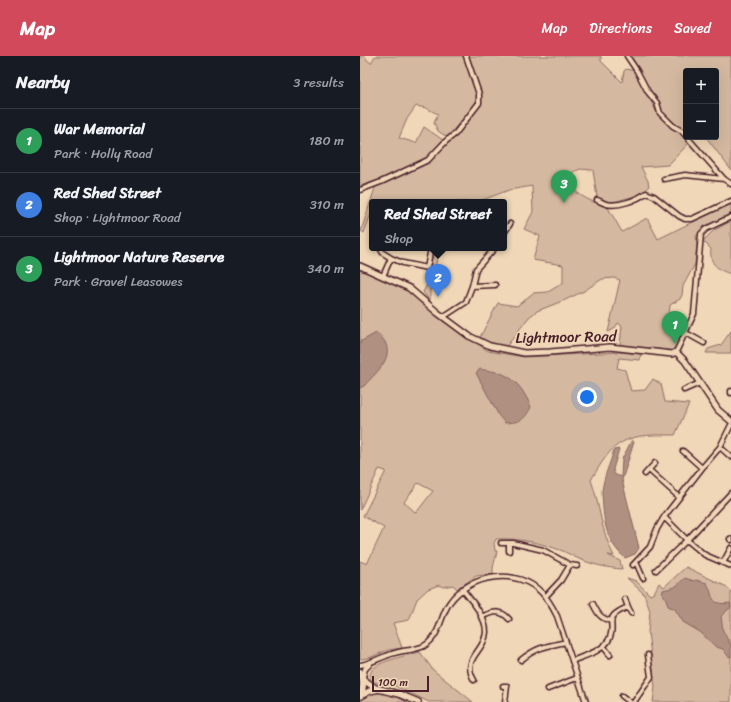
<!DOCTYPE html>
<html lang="en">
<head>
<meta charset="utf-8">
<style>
  body { margin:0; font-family:Sriracha,sans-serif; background:#20242c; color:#f1f3f6 }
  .controls { position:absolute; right:12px; top:12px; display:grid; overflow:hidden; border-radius:4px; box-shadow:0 4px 16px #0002 }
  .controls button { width:36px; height:36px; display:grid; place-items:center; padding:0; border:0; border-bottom:1px solid #363941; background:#171b24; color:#f1f3f6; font:20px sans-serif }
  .scale { position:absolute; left:12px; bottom:10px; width:57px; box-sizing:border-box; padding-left:4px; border:2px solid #4a1f2b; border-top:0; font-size:11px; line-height:14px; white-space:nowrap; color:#4a1f2b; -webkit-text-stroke:3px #efd7b7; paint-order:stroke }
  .you { position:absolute; left:227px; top:341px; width:14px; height:14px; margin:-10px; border:3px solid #fff; border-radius:50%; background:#1a73e8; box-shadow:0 0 0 6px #1a73e833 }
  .badge { display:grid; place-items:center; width:26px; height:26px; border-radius:50%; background:#d1495b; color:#fff; font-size:13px; font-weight:700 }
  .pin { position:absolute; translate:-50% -33px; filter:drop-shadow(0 1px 2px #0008) }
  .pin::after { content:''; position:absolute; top:21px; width:14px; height:12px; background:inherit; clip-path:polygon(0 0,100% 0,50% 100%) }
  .popup { position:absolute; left:9px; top:143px; width:138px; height:52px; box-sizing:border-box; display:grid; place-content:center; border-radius:4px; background:#171b24; filter:drop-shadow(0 1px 3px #0005); font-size:13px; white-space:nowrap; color:#9ea1a6 }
  .popup b { font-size:15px; color:#f1f3f6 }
  .popup::after { content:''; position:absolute; left:50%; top:100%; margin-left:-8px; border:8px solid transparent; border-top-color:#171b24 }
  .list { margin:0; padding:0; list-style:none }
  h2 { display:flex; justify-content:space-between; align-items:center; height:52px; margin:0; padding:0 16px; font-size:17px }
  h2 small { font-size:13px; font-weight:400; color:#9ea1a6 }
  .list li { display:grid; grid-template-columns:26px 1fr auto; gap:12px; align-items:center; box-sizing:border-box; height:64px; padding:0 16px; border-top:1px solid #363941 }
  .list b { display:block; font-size:15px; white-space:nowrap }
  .list p { margin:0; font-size:13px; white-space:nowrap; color:#9ea1a6 }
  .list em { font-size:13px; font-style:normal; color:#9ea1a6 }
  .map { position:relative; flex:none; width:371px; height:646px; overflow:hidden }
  header { display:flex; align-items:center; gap:24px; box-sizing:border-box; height:56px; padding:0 20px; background:#d1495b; color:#fff }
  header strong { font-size:19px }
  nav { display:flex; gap:22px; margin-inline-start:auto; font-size:14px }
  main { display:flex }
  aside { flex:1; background:#171b24 }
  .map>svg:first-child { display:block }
</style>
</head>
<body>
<header>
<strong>Map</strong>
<nav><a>Map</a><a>Directions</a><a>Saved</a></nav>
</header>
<main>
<aside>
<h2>Nearby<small>3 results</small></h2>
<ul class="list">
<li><span class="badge" style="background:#2e9e5b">1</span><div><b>War Memorial</b><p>Park · Holly Road</p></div><em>180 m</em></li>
<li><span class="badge" style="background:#3f7fe0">2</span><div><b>Red Shed Street</b><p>Shop · Lightmoor Road</p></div><em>310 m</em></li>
<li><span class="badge" style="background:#2e9e5b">3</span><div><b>Lightmoor Nature Reserve</b><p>Park · Gravel Leasowes</p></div><em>340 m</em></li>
</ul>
</aside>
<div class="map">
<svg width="371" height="646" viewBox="0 0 371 646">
  <rect width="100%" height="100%" fill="#efd7b7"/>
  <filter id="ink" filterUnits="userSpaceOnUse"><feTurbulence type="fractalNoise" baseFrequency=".025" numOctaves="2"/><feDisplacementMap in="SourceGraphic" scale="8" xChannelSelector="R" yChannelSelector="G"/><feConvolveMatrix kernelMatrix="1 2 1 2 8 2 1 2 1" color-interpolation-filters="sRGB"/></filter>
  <g filter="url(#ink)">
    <path fill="#d4b9a0" stroke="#8f6c66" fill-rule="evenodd" d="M0 0H5L7 4 11 7 15 0H106V7L118 42 115 49 87 81 78 75 74 67 78 58 66 52 56 50 47 63 39 82 56 87 64 71 83 84C78 89 74 96 68 100 48 114 24 123 0 130Z
      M107 0H241V5L262 26 264 15 266 13 275 15 297 57 330 86 308 109 281 111 288 125 289 131 282 138 257 145 248 146 237 141 233 114 220 113 200 122C217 137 225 145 247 150L262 176 287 162 298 183 371 147V159L356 165 336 180 337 188 335 208 323 230 322 239 320 243 310 249 309 258 327 266 316 295 260 289 262 270 258 267 254 273 248 276 260 224 254 222 242 223 224 235 205 244 177 255 169 261 146 291 131 288 120 281 138 247 157 250 173 237 188 236 203 227V209L173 204 180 180 164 173 173 156 172 130 149 134 117 146H59L50 143 47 146H12V155L4 177 1 175 16 129 66 107 97 79 120 50 121 36Z
      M267 0H371V114L346 81H356V15H326V77L301 55Z
      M371 165V218C358 214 349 208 351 193L343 185 353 175Z
      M73 192H79L75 213V232L70 233V245L63 236 68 227 69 217H67Z
      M0 214 36 228 49 235 77 259 128 295 164 301 259 296 281 298 280 304 259 302 257 312 265 314 271 335 285 334 293 323 301 328 305 346 329 348 315 379C294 379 272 377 255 391 246 398 237 414 231 424 240 449 241 476 254 500L248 499 260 505 262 513C247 512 230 508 217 502 212 500 208 497 203 495 181 487 160 482 136 483L134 487 135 495H137C136 503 132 510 133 518L116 520 97 533 93 529 83 531 79 529 68 533 57 543 49 564 33 567 42 592 28 594 9 602 0 603V505L7 508 24 472 3 460 26 415 19 413 0 454ZM58 427 73 435 56 457 44 446Z
      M371 275V297H346L348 293 361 289Z
      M326 511 367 531 371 536V646H293L295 631 288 576 290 555 284 538 267 522 276 525 290 539 294 537 299 527 304 531Z
      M60 596 73 614 113 646H69L33 629 16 627 10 623C10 620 10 617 12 614 18 605 49 599 60 596Z
      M20 637 38 641 49 646H0L9 638Z"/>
    <path fill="#b09181" stroke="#87635f" d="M16 277C21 279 22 282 25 286 34 304 14 318 4 330L0 332V286Z
      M120 313C127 315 138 315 145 319 158 325 166 339 171 351 164 365 160 366 145 367L139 360 116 317Z
      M272 384 274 386 262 424 279 492 275 498 265 502C249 488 245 473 243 452 243 447 242 441 242 436 243 422 250 408 254 394L259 393 253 413 254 418 261 421 262 403Z
      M325 522 334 525 336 524 347 527C354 540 349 550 370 547L371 551 361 560 363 575 371 590V601L368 600 363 593 356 591 340 576 323 566 315 553 308 550 306 543 302 537 303 534 315 531Z"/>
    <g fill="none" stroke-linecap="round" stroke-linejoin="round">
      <defs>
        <path id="minor" d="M267 0 277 15 288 36 297 47 300 57 313 70 322 75 326 80
          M327 81 364 123 371 128
          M304 123 325 119 364 123
          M0 134 21 126 68 104 86 85 95 78 119 47V38L106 0
          M237 144C240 145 243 147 246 148 258 151 277 144 286 137L294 140 319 160 325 163H332L371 145
          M144 177 150 168
          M20 192 23 197 31 202 23 220
          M31 202 43 207 67 212 71 192
          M112 230 135 229
          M83 261 106 246 112 230 116 213 135 192
          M326 277 344 287
          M316 296 334 258 341 178 346 173 371 161
          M324 334 340 327
          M371 335V337
          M360 391 371 401
          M323 395 342 412
          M289 414 319 441
          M285 418 295 407
          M304 461 327 484 345 499 371 510
          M370 483 371 484
          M141 487H153L183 494 210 509 201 524 185 541
          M149 495V487
          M276 506 283 522
          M363 507 371 492
          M210 509 217 510
          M273 509 290 491 297 473 304 461 342 412 360 391 371 369
          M296 514 327 484 371 437
          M102 533C111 544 126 560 126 576 125 596 101 602 114 624
          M265 543 268 551
          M233 548C238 558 240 562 251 565
          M121 561C132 556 140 553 149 563
          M243 590 250 599
          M161 604C177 591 187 590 206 586
          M212 605C223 600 241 596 248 585 259 568 239 563 268 551L271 557
          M0 609C9 608 17 603 26 600 33 597 42 595 50 594 54 593 60 592 64 590 81 580 80 559 90 546 110 518 158 511 182 537 189 544 193 552 197 560L226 646
          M3 621 5 613 10 608
          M143 630H147L145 646
          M188 633 217 622
          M262 640 270 646
          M274 646 291 621 288 599"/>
        <path id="tertiary" d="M0 210 49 232 78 257 109 280 130 290 164 297 190 296 250 291 312 298 316 296 325 305 358 354 371 365"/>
        <path id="secondary" d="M4 624 15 632 39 638 58 646
          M0 640 10 635 18 633"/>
        <path id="primary" d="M0 616C4 624 5 631 0 639"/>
      </defs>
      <use href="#minor" stroke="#4a1f2b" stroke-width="7"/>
      <use href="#tertiary" stroke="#4a1f2b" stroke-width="8"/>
      <use href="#secondary" stroke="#4a1f2b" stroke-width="8"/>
      <use href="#primary" stroke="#4a1f2b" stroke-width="9"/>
      <use href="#minor" stroke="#efd7b7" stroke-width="4"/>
      <use href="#tertiary" stroke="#efd7b7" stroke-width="5"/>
      <use href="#secondary" stroke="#efd7b7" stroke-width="5.5"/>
      <use href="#primary" stroke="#efd7b7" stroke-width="6"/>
    </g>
  </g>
  <g text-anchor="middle" stroke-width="3" stroke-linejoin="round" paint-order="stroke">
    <g font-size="15" fill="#4a1f2b" stroke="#efd7b7">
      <text transform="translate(206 281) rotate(-1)" y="5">Lightmoor Road</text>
    </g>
  </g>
</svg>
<div class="controls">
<button>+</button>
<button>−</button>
</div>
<div class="scale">100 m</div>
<div class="you"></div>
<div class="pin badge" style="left:315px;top:288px;background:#2e9e5b">1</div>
<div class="pin badge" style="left:78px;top:241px;background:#3f7fe0">2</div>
<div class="popup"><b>Red Shed Street</b>Shop</div>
<div class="pin badge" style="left:204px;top:147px;background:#2e9e5b">3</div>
</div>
</main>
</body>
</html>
